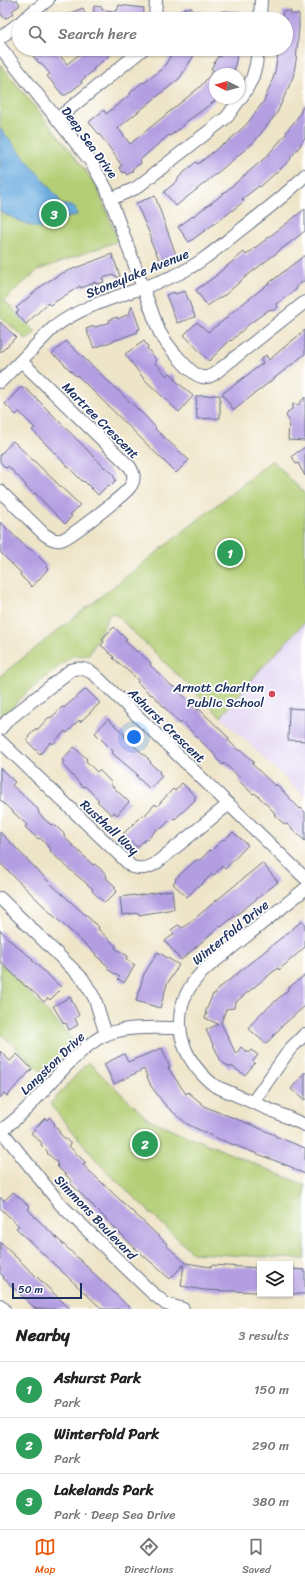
<!DOCTYPE html>
<html lang="en">
<head>
<meta charset="utf-8">
<style>
  body { margin:0; font-family:Sriracha,sans-serif; background:#f2f2f2; color:#222 }
  .controls { position:absolute; right:12px; bottom:12px; display:grid; overflow:hidden; border-radius:0px; box-shadow:0 1px 3px #0004 }
  .controls button { width:36px; height:36px; display:grid; place-items:center; padding:0; border:0; border-bottom:1px solid #e0e0e0; background:#fff; color:#222; font:20px sans-serif }
  .compass { position:absolute; left:209px; top:68px; width:36px; height:36px; border-radius:50%; background:#fff; box-shadow:0 1px 3px #0004; rotate:276deg }
  .scale { position:absolute; left:12px; bottom:10px; width:70px; box-sizing:border-box; padding-left:4px; border:2px solid #1b2f5e; border-top:0; font-size:11px; line-height:14px; white-space:nowrap; color:#1b2f5e; -webkit-text-stroke:3px #fff; paint-order:stroke }
  .you { position:absolute; left:134px; top:737px; width:14px; height:14px; margin:-10px; border:3px solid #fff; border-radius:50%; background:#1a73e8; box-shadow:0 0 0 6px #1a73e833 }
  .badge { display:grid; place-items:center; width:26px; height:26px; border-radius:50%; background:#ea580c; color:#fff; font-size:13px; font-weight:700 }
  .pin { position:absolute; translate:-50% -50%; border:2px solid #fff; box-shadow:0 1px 4px #0006 }
  .list { margin:0; padding:0; list-style:none }
  h2 { display:flex; justify-content:space-between; align-items:center; height:52px; margin:0; padding:0 16px; font-size:17px }
  h2 small { font-size:13px; font-weight:400; color:#767676 }
  .list li { display:grid; grid-template-columns:26px 1fr auto; gap:12px; align-items:center; box-sizing:border-box; height:56px; padding:0 16px; border-top:1px solid #e0e0e0 }
  .list b { display:block; font-size:15px; white-space:nowrap }
  .list p { margin:0; font-size:13px; white-space:nowrap; color:#767676 }
  .list em { font-size:13px; font-style:normal; color:#767676 }
  .icon { flex:none; width:22px; height:22px; fill:none; stroke:currentColor; stroke-width:2; stroke-linecap:round; stroke-linejoin:round }
  .map { position:relative; flex:none; width:305px; height:1309px; overflow:hidden }
  .search { position:absolute; background:#fff; box-shadow:0 1px 3px #0004; left:12px; right:12px; top:12px; height:44px; display:flex; align-items:center; gap:10px; box-sizing:border-box; padding:0 14px; border-radius:22px; color:#767676; font-size:15px }
  .sheet { height:220px; background:#fff }
  nav { display:flex; justify-content:space-around; align-items:center; box-sizing:border-box; height:56px; border-top:1px solid #e0e0e0; background:#fff; font-size:11px; color:#767676 }
  nav a { display:grid; justify-items:center; gap:2px }
  nav .on { color:#ea580c }
  .map>svg:first-child { display:block }
</style>
</head>
<body>
<div class="map">
<svg width="305" height="1309" viewBox="0 0 305 1309">
  <rect width="100%" height="100%" fill="#fff"/>
  <filter id="ink" filterUnits="userSpaceOnUse"><feTurbulence type="fractalNoise" baseFrequency=".025" numOctaves="2"/><feDisplacementMap in="SourceGraphic" scale="8" xChannelSelector="R" yChannelSelector="G"/><feConvolveMatrix kernelMatrix="1 2 1 2 8 2 1 2 1" color-interpolation-filters="sRGB"/></filter>
  <filter id="wash" filterUnits="userSpaceOnUse"><feTurbulence type="fractalNoise" baseFrequency=".012" numOctaves="4" result="noise"/><feDisplacementMap in="SourceGraphic" scale="16" xChannelSelector="R" yChannelSelector="G"/><feGaussianBlur stdDeviation="0.9" result="paint"/><feColorMatrix in="noise" values="0 0 0 0 0 0 0 0 0 0 0 0 0 0 0 0 0 1.4 0 .05"/><feComposite in="paint" operator="in"/></filter>
  <g filter="url(#wash)">
    <rect width="100%" height="100%" fill="#eee4c7"/>
    <path fill="#e2d4f3" d="M305 622V797L221 717 259 671Z"/>
    <path fill="#b3ce74" stroke="#677e69" d="M0 64 74 155 97 187 118 241 38 270 4 300 36 332 27 340 0 316Z
      M272 460 305 494V622L259 671 221 717 117 616 110 613 89 655 72 656 25 694 0 720V676L232 493Z
      M0 962 79 1046 48 1077 0 1033Z
      M88 1062 148 1119 305 1185V1259L193 1253 104 1169 50 1104Z"/>
    <path fill="#6bacdf" stroke="#436e9e" d="M0 128 59 199 60 204 75 207 77 215 62 219 56 228C39 233 20 220 4 214L0 211Z"/>
    <g id="blocks">
      <path fill="#b49ee2" d="M0 0H17L20 5 12 11 14 13 7 18 5 17 4 18 0 12Z
        M119 5 144 8 143 19H93L94 6 102 7V10L117 11Z
        M83 8 87 19H62L75 11Z
        M184 8H192V11L203 12 202 19H183V17H181V10H184Z
        M222 11 240 12 239 19H221Z
        M283 11H291L290 14H299V28L296 61 293 77 277 113 254 142 216 174 176 206 164 192 177 181 179 177 190 167 196 162 198 164 223 144 224 145 247 124 264 101 274 76 279 49H286V19H282Z
        M34 49H55L67 64 86 49H105L110 55 93 69 94 70 81 81 82 83 66 95H63L47 76 50 74 40 62 39 63 33 56 37 53Z
        M175 49H191L196 52 180 78 118 128 130 144 201 86 214 70 211 69 218 56 220 57 222 49H237L238 50 234 71 232 70 230 74H215V101L183 124 184 125 182 127 170 136 169 135 157 145 140 160 141 163 132 169 133 171 127 175 125 172 123 173 119 167 122 166 107 144 89 122 104 110 106 114 131 94 130 93 143 82 144 83 163 68Z
        M305 103V138L300 144 301 145 290 158 291 159 260 187 259 186 242 199 244 201 229 213 189 242 178 227 218 198 266 157 287 133 286 132 298 117Z
        M155 196 176 255 160 261 150 240 152 239 136 203Z
        M305 209V231L244 278 224 296V295L207 306 196 290 217 275H216L244 252 246 255Z
        M112 254 121 279 114 275 102 278 104 282 96 284 95 282 81 288 80 286 50 305 48 303 26 324 16 313 19 311 16 308 44 284 60 274Z
        M305 255V280L296 287 297 289 276 304 278 307 272 311 270 309 249 324 231 341 230 340 209 361 184 335 197 322 208 332 228 317 227 316 236 309Z
        M185 291 195 317 177 323 166 295 174 292 175 294Z
        M132 306 140 329 137 330 138 332 94 348 86 329 94 326 95 327 102 325 110 322 109 320 117 317 118 319 129 314Z
        M0 322 16 337 0 353Z
        M305 330V354L234 410 222 394 263 363 260 360 266 355 269 360Z
        M66 341 146 417 156 428 155 429 189 460 176 473 77 375 76 376 59 359 52 354Z
        M144 341 148 347 147 348 157 361 154 362 167 376 170 373 176 378 174 379 193 396 179 412 144 379 125 354Z
        M21 387 23 389 24 387 39 401 105 468 106 467 114 475 113 476 116 480 109 487 108 485 98 495 84 481 83 482 32 430 35 428 19 412 16 415 5 404Z
        M220 395V418L197 419 196 396Z
        M305 397V441L288 440 289 420 286 416 288 412 292 409 293 404 298 405Z
        M13 441 80 505 70 515 72 516 65 524 35 493 34 494 25 486 26 485 8 466 6 468 0 462V455Z
        M305 447V476L298 463 296 464 292 456Z
        M0 522 25 546 33 551 48 566 46 567 48 569 32 587 20 575 21 573 0 552Z
        M114 627 127 640 125 641 137 652 138 651 151 663 150 665 173 687 174 686 197 710 199 709 229 738 228 740 239 751 241 750 254 762 252 764 275 786 276 784 300 809 301 808 305 812V841L287 824 286 825 283 823 275 816 274 812 257 795 254 793 253 794 239 781 241 779 224 763 223 765 215 757 216 756 182 722 180 724 152 694 151 695 137 682 138 681 136 678 113 658 114 657 101 645 104 642 102 639Z
        M86 689 100 703 80 722 79 720 67 733 65 731 53 744 51 742 40 754 26 740 29 738 28 737 36 728 37 730 48 718 52 717 62 707 64 708 66 706Z
        M289 708 305 709V741L288 740Z
        M108 719 125 735 124 736 126 739 149 759H148L151 762 150 763 160 772 159 773 162 776 150 789 136 776 138 775 112 753 113 751 95 733Z
        M74 747 87 759 86 761 97 772 99 770 112 783 110 784 129 802 117 815 114 812 112 815 97 801 99 800 85 786 84 787 81 785 62 764 64 762 62 760Z
        M0 768 15 782 12 785 38 809 39 814 51 825 52 824 55 827 56 826 63 833 65 836 64 837 93 865 94 864 97 866 105 873 107 876 106 878 116 887 114 888 117 891 105 903 92 891 93 889 67 867 50 851 51 849 40 838 38 839 25 827 27 825 0 800Z
        M182 783 196 797 194 799 195 800 175 819 174 818 171 821 170 820 161 829 159 828 156 830 147 840 146 839 137 847 123 834 142 815 144 816 155 804 157 806 173 789 175 791Z
        M0 832 52 885 99 927 98 929 116 946 115 948 128 956 126 959 135 965 124 983 118 979 120 977 107 969 109 967 95 955 96 954 56 918 0 863Z
        M233 832 248 845 225 869 222 866 214 875 212 874 200 886 199 885 187 897 173 884 176 880 175 879 196 860H200L210 850 211 851 223 839 224 840Z
        M262 863 278 882 221 927 220 926 181 960 165 941 174 934 171 930 178 925 183 928Z
        M172 890 174 909 139 915V913L122 915 120 897 135 895V896Z
        M302 921 305 925V947L279 970 278 968 248 992 235 1003 234 1008 226 1009 221 1023 236 1054 241 1047 248 1053 251 1050 258 1055 253 1061 255 1063 245 1075 231 1066 230 1068 221 1061 206 1030 218 1024 205 1018 207 1013H205L213 994H215L217 990Z
        M0 930 16 946 33 959 32 960 62 988 50 1000 48 998 44 1002 27 986 26 987 0 961Z
        M158 952 179 965 167 984 160 1008 136 1001 144 974Z
        M305 975V1006L283 1025 266 1044 248 1028 262 1012H263L288 990 287 989Z
        M70 997 79 1015 75 1018 78 1025 69 1030 66 1023 64 1024 53 1006Z
        M162 1048 170 1068H168L186 1094 188 1092 206 1107 218 1112 252 1125 275 1135V1136L305 1148V1174L293 1169 294 1168 216 1138 187 1124 165 1105 151 1086 144 1069 114 1084 104 1064 124 1054 128 1062Z
        M0 1051 10 1061 17 1054 32 1069 7 1096 4 1093 0 1098Z
        M305 1072V1100L291 1089Z
        M49 1117 55 1124 54 1125 60 1132 59 1133 71 1144 69 1146 86 1163 83 1165 167 1244 166 1245 186 1263 211 1267V1265L260 1268V1291H257V1292L204 1290 181 1286 184 1264 170 1279 135 1248 70 1183 72 1181 57 1166 58 1165 56 1161 47 1153 48 1152 41 1145 42 1144 40 1141 31 1133 45 1118 47 1120Z
        M13 1192 30 1207 28 1209 36 1218 131 1309H102L24 1236 16 1228 19 1226 0 1208V1197L4 1201Z
        M0 1242 38 1278 70 1309H36L3 1278 4 1277 0 1273Z
        M290 1269 305 1270V1294H290Z"/>
    </g>
  </g>
  <g filter="url(#ink)">
    <use href="#blocks" fill-opacity="0" stroke="#656e83" stroke-width="1"/>
    <g fill="none" stroke-linecap="round" stroke-linejoin="round">
      <defs>
        <path id="minor" d="M24 19 48 0
          M155 19 156 0
          M260 19 261 0
          M0 38 19 23
          M0 47 91 162 107 190 159 331C164 341 190 375 202 377 206 378 211 376 214 374L305 302
          M57 119 143 49
          M111 199 136 188 227 117 245 92 252 79 256 65 258 49
          M0 382 53 328C89 300 137 293 178 274 202 263 222 244 243 228 264 211 287 195 305 175
          M0 491 44 534C50 538 54 541 61 540 70 538 124 495 130 487 135 480 134 473 130 467L21 361
          M0 729 8 720 71 670C80 667 86 669 94 674L305 878
          M0 741 132 867C141 869 146 869 155 864L229 804
          M305 889 209 966C166 1001 173 1054 215 1086L305 1125
          M0 898 83 979 95 999 106 1035
          M253 1102 290 1049 305 1034
          M0 1129 61 1205 150 1291 166 1304 183 1309
          M0 1131C27 1113 47 1085 70 1062 81 1052 92 1040 107 1034 129 1026 157 1028 180 1028
          M0 1305 4 1309"/>
      </defs>
      <use href="#minor" stroke="#656e83" stroke-width="14"/>
      <use href="#minor" stroke="#fff" stroke-width="12"/>
    </g>
  </g>
  <circle fill="#d1495b" stroke="#fff" stroke-width="1.5" cx="272" cy="694" r="4"/>
  <g text-anchor="middle" stroke-width="3.5" stroke-linejoin="round" paint-order="stroke">
    <g font-size="13" fill="#1b2f5e" stroke="#fff">
      <text transform="translate(90 142) rotate(54)" y="5">Deep Sea Drive</text>
      <text transform="translate(137 273) rotate(-22)" y="5">Stoneylake Avenue</text>
      <text transform="translate(101 420) rotate(45)" y="5">Martree Crescent</text>
      <text transform="translate(167 725) rotate(44)" y="5">Ashurst Crescent</text>
      <text transform="translate(110 827) rotate(43)" y="5">Rusthall Way</text>
      <text transform="translate(230 932) rotate(-39)" y="5">Winterfold Drive</text>
      <text transform="translate(52 1063) rotate(-44)" y="5">Langston Drive</text>
      <text transform="translate(96 1217) rotate(46)" y="5">Simmons Boulevard</text>
    </g>
    <g font-size="13" fill="#1b2f5e" stroke="#fff" text-anchor="end">
      <text x="264" y="692">Arnott Charlton<tspan x="264" dy="15">Public School</tspan></text>
    </g>
  </g>
</svg>
<div class="controls">
<button><svg class="icon" aria-label="layers" viewBox="0 0 24 24"><path d="M12 4l9 5-9 5-9-5zM3 14l9 5 9-5"/></svg></button>
</div>
<svg class="compass" viewBox="-18 -18 36 36"><path d="M0-13l5 13h-10z" fill="#e53935"/><path d="M0 13l5-13h-10z" fill="#767676"/></svg>
<div class="scale">50 m</div>
<div class="you"></div>
<div class="pin badge" style="left:230px;top:553px;background:#2e9e5b">1</div>
<div class="pin badge" style="left:145px;top:1144px;background:#2e9e5b">2</div>
<div class="pin badge" style="left:54px;top:214px;background:#2e9e5b">3</div>
<div class="search"><svg class="icon" aria-label="search" viewBox="0 0 24 24"><circle cx="10" cy="10" r="6"/><path d="M15 15l6 6"/></svg>Search here</div>
</div>
<section class="sheet">
<h2>Nearby<small>3 results</small></h2>
<ul class="list">
<li><span class="badge" style="background:#2e9e5b">1</span><div><b>Ashurst Park</b><p>Park</p></div><em>150 m</em></li>
<li><span class="badge" style="background:#2e9e5b">2</span><div><b>Winterfold Park</b><p>Park</p></div><em>290 m</em></li>
<li><span class="badge" style="background:#2e9e5b">3</span><div><b>Lakelands Park</b><p>Park · Deep Sea Drive</p></div><em>380 m</em></li>
</ul>
</section>
<nav>
<a class="on"><svg class="icon" aria-label="map" viewBox="0 0 24 24"><path d="M3 6l6-2 6 2 6-2v14l-6 2-6-2-6 2zM9 4v14M15 6v14"/></svg>Map</a>
<a><svg class="icon" aria-label="directions" viewBox="0 0 24 24"><path d="M12 3l9 9-9 9-9-9zM9 14v-3h6M13 9l2 2-2 2"/></svg>Directions</a>
<a><svg class="icon" aria-label="saved" viewBox="0 0 24 24"><path d="M7 4h10v16l-5-4-5 4z"/></svg>Saved</a>
</nav>
</body>
</html>
